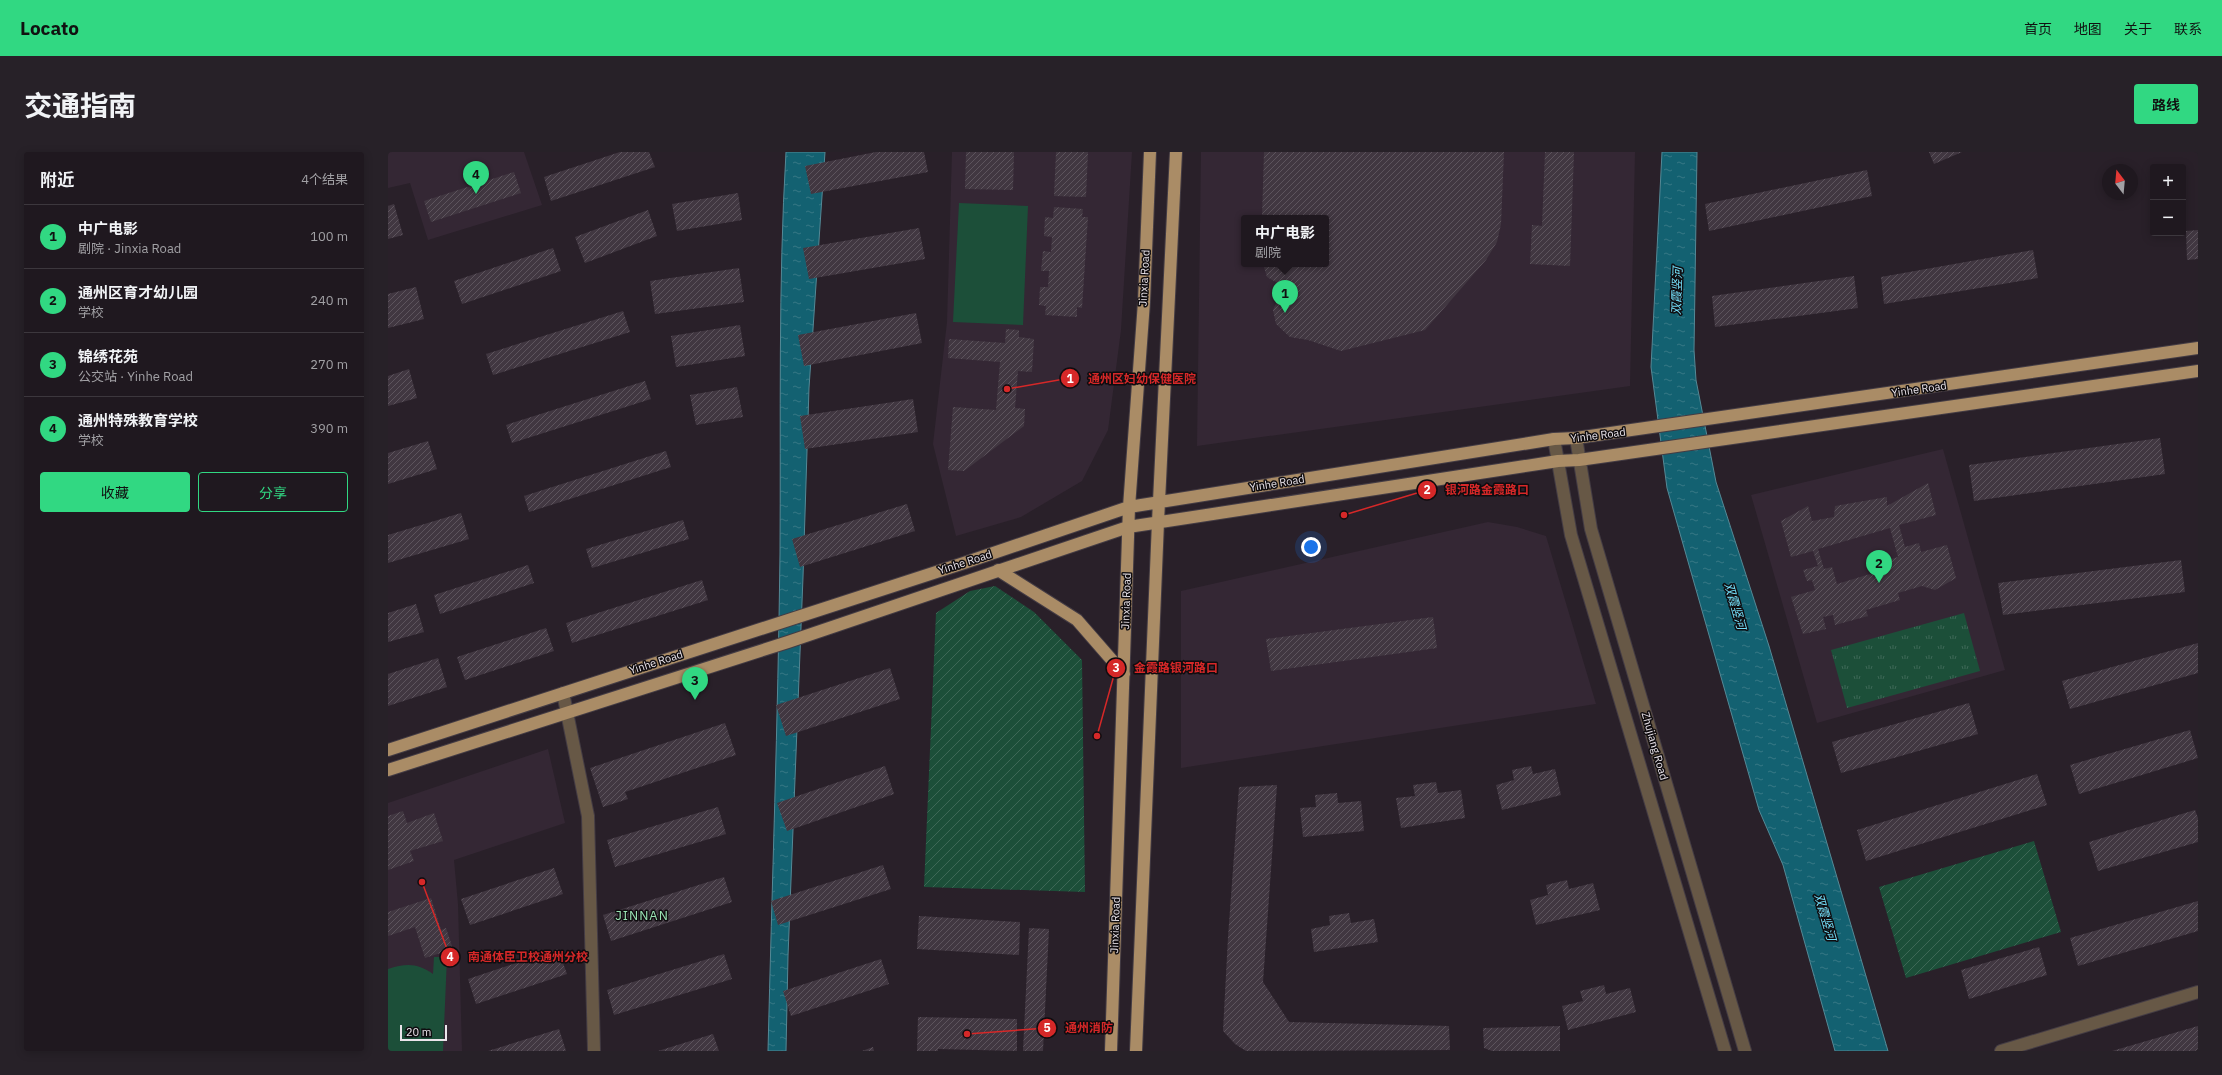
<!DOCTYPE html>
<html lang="zh">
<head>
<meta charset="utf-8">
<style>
  body { margin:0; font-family:"IBM Plex Sans","Noto Sans SC",sans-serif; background:#272128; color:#f1f3f6 }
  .controls { position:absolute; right:12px; top:12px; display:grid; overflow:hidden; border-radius:4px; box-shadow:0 2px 10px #0003 }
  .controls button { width:36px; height:36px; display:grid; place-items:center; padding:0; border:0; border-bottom:1px solid #3c373d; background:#1f181f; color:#f1f3f6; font:20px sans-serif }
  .compass { position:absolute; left:1714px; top:12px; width:36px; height:36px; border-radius:50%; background:#1f181f; box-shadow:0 2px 10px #0003; rotate:344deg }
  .scale { position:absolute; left:12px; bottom:10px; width:47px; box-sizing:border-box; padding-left:4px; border:2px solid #ebe5eb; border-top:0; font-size:11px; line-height:14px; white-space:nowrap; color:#ebe5eb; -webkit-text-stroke:3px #0f0c0f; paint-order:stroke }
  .you { position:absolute; left:923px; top:395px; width:14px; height:14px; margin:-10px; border:3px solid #fff; border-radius:50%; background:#1a73e8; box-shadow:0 0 0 6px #1a73e833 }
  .badge { display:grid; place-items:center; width:26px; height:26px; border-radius:50%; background:#31d882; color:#111; font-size:13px; font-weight:700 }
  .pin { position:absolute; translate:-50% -33px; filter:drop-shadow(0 1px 2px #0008) }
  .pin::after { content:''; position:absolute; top:21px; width:14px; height:12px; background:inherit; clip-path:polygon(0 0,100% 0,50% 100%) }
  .popup { position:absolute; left:853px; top:63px; width:88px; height:52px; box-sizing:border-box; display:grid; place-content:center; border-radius:4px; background:#1f181f; filter:drop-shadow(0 1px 3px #0005); font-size:13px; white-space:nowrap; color:#a1a0a4 }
  .popup b { font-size:15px; color:#f1f3f6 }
  .popup::after { content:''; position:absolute; left:50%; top:100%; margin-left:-8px; border:8px solid transparent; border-top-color:#1f181f }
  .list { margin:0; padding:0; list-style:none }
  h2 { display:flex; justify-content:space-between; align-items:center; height:52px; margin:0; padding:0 16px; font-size:17px }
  h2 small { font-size:13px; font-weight:400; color:#a1a0a4 }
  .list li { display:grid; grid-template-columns:26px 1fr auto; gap:12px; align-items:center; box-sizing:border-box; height:64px; padding:0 16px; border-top:1px solid #3c373d }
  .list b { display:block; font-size:15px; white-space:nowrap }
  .list p { margin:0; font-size:13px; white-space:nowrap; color:#a1a0a4 }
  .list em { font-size:13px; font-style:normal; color:#a1a0a4 }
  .actions { display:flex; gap:8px; padding:12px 16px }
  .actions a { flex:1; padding:9px 0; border:1px solid #31d882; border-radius:4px; text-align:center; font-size:14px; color:#31d882 }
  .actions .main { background:#31d882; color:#111 }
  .map { position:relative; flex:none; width:1810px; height:899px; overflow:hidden; border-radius:4px }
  header { display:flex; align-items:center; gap:24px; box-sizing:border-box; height:56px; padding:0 20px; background:#31d882; color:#111 }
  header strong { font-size:19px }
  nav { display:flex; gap:22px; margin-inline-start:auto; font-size:14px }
  .intro { display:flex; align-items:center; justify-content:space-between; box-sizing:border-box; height:96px; padding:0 24px }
  h1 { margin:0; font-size:28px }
  .button { padding:10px 18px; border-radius:4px; background:#31d882; color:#111; font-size:14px; font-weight:700 }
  main { display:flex; gap:24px; padding:0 24px }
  aside { flex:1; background:#1f181f; border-radius:4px; box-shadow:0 2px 10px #0003 }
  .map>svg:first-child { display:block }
</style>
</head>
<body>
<header>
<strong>Locato</strong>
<nav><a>首页</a><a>地图</a><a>关于</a><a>联系</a></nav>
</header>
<div class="intro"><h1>交通指南</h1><a class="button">路线</a></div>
<main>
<aside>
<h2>附近<small>4个结果</small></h2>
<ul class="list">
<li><span class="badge">1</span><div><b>中广电影</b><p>剧院 · Jinxia Road</p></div><em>100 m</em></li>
<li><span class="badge">2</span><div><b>通州区育才幼儿园</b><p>学校</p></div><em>240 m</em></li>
<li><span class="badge">3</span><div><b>锦绣花苑</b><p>公交站 · Yinhe Road</p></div><em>270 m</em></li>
<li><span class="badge">4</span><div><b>通州特殊教育学校</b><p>学校</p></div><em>390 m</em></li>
</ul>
<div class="actions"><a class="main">收藏</a><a>分享</a></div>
</aside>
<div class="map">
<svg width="1810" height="899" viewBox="0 0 1810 899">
  <defs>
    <pattern id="park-tufts" width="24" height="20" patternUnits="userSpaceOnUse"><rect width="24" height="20" fill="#1c4f39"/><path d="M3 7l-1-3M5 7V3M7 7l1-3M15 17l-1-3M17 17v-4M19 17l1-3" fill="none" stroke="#3d6856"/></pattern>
    <pattern id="garden-furrows" width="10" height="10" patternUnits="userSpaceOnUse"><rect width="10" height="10" fill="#1c4f39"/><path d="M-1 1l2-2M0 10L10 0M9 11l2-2" fill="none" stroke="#3d6856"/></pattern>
    <pattern id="water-ripples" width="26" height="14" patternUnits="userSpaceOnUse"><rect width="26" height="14" fill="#136171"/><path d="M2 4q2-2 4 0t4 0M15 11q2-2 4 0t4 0" fill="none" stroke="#367885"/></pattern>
    <pattern id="building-hatch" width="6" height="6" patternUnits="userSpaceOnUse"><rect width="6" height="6" fill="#413741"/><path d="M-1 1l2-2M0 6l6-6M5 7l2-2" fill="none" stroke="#5d545d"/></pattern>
  </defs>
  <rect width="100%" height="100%" fill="#292029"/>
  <path fill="#342734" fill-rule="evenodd" d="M0 0H136L154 53 40 88 22 31 0 36Z
    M564 0H744L733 178 720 278 694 329 633 365 568 384 545 292 559 170Z
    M813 0H1247L1242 234 809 294ZM856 66H938V112H856Z
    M1555 297 1617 518 1429 571 1363 343Z
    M1100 370 1129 375 1158 384 1208 552 793 616V439Z
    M160 597 177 671 66 708 70 752 74 899H0V651Z"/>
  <path fill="#1c4f39" d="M571 51 640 54 635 173 565 170Z
    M46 805H59L55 899H0V817C18 811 30 811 45 822Z"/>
  <path fill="url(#park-tufts)" d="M1576 461 1592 519 1459 556 1443 498Z"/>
  <path fill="url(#garden-furrows)" d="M607 434 646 460 694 508 697 740 536 735 548 461 582 439Z
    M1646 689 1673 780 1518 826 1491 735Z"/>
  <path fill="url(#water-ripples)" stroke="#548996" d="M398 0H437L421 236 415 425 400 804 398 899H380C384 733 390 568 392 402 393 268 390 134 398 0Z
    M1274 0H1309L1306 198 1308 228 1328 330 1381 494 1500 899H1447L1395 713 1371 658 1279 336 1263 215Z"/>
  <path fill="url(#building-hatch)" fill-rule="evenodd" d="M232 0H261L267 15 163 49 156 25Z
    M488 0H536L540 20 423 42 417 14Z
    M578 0H626L625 38 577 37Z
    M668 0H700L698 45 666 44Z
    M876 0H1116L1113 72 1109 90 1098 108 1037 178 953 199 920 188 902 185 888 172 885 158 890 147 901 137 879 125 875 112H938V66H874Z
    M1157 0H1186L1182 114 1142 112 1144 73 1154 74Z
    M1541 0H1574L1546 12Z
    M1479 18 1484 44 1321 79 1317 52Z
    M126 20 133 41 43 70 36 49Z
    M350 41 354 68 289 79 284 52Z
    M6 52 15 83 0 87V54Z
    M666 55 695 57 694 65H700L694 156 689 155V165L657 163 658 154 651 153 652 135H660L661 119H653L655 99 663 100 664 85 656 84 657 65 665 66Z
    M260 58 269 84 197 111 187 85Z
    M531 76 537 107 421 127 415 96Z
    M1810 78V107L1799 108 1798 79Z
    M165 96 173 119 74 152 66 129Z
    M1645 98 1650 126 1496 152 1493 125Z
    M351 116 356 150 267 162 262 129Z
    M1466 124 1470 156 1327 175 1324 144Z
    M28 135 36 167 0 176V142Z
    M235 159 242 180 105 223 98 202Z
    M528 161 534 191 416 214 410 183Z
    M352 173 357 204 288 215 283 184Z
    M618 177 631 178V185L646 187 644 220 630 219 627 256 637 257 636 274 576 319 560 318 565 255 608 258 612 210 560 206 561 187 617 191Z
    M21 217 29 246 0 254V224Z
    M257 229 263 247 124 291 118 273Z
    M349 235 355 265 308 273 302 243Z
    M525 247 530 280 417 297 412 264Z
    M1772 286 1777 322 1586 349 1581 313Z
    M40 289 49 317 0 332V301Z
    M278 299 283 315 141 360 136 344Z
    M1540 331 1548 363 1511 373 1517 395 1531 391 1533 400 1559 393 1568 426 1547 438 1534 434 1510 441 1512 448 1478 458 1480 464 1447 473 1445 463 1435 465 1438 477 1415 482 1403 445 1427 438 1424 428 1419 429 1415 418 1430 414 1425 399 1403 405 1393 369 1420 354 1424 369 1446 365 1447 354 1499 345V354ZM1502 376 1510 405 1490 411 1492 419 1449 432 1444 415 1436 417 1430 397Z
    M519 352 527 379 412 415 404 387Z
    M73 361 81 387 0 411V383Z
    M295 368 301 387 204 416 198 397Z
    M1793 408 1797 440 1615 463 1610 431Z
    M140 413 146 431 52 462 46 443Z
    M314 428 320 448 184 491 178 471Z
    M28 452 36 480 0 490V461Z
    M1045 465 1049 496 883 519 878 487Z
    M158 476 166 499 77 528 69 505Z
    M1810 491V521L1682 557 1674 529Z
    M50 506 59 535 0 554V522Z
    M502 516 512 547 398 584 388 553Z
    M1581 551 1590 582 1453 621 1444 590Z
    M337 571 348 603 237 640 240 647 215 655 202 616Z
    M1802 578 1810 606 1691 642 1682 613Z
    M497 614 506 642 399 679 389 651Z
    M1143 614 1145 622 1167 617 1173 643 1114 658 1108 633 1126 628 1124 618Z
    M1649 622 1659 653 1478 709 1469 678Z
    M1048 630 1050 641 1073 638 1077 666 1013 676 1008 646 1027 644 1025 633Z
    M889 633 875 830 901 870 1061 874 1062 898 858 899 847 892 835 879 840 785 851 635Z
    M949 641 950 651 973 649 976 679 915 685 912 656 928 655 927 643Z
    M330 655 338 682 227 715 219 688Z
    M1807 658 1810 666V690L1710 719 1701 690Z
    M15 659 19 671 46 661 55 689 22 699 26 709 0 718V664Z
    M495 713 503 737 390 773 383 749Z
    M166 716 175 742 82 773 73 747Z
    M336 725 344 750 223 789 215 763Z
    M1179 728 1181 737 1205 731 1212 758 1148 773 1142 748 1160 743 1158 733Z
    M43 746 53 778 58 776 65 797 37 806 27 775 0 784V760Z
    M1810 749V779L1690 814 1682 786Z
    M961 761 963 771 986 767 990 790 926 800 923 777 942 773 941 764Z
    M531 764 632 770 631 803 529 797Z
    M641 776 661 777 655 899H635Z
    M1651 795 1659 823 1581 847 1573 818Z
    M170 797 179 822 88 852 80 827Z
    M336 802 344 827 226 863 219 838Z
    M493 807 501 832 403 864 395 839Z
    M1216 833 1218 842 1242 836 1248 860 1180 878 1174 854 1195 849 1192 839Z
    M530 865 629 867V899L550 897V899H529Z
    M1172 874V899H1104L1096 896 1095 876Z
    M1810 874V899H1724Z
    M171 877 178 899H100Z
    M325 882 331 899H270Z
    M485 895 486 899H474Z"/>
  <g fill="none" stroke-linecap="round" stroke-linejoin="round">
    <defs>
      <path id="minor" d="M1188 286 1203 377 1357 899
        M1166 287 1183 383 1337 899
        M175 541 200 664 206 899
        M1613 899 1810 840"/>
      <path id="major" d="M610 418 689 468 736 522
        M0 598 576 411 741 355 1166 287 1188 286 1810 196
        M0 618 400 490 740 375 1170 309 1191 308 1810 219
        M723 899 741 355 756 150 762 0
        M748 899 770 370 788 0"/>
    </defs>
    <use href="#minor" stroke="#443c44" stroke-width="14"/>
    <use href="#major" stroke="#443c44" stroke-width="14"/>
    <use href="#minor" stroke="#675846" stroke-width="12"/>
    <use href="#major" stroke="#aa8c66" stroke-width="12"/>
  </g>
  <g text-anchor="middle" stroke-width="3" stroke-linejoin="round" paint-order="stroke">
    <g font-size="11" fill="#ebe5eb" stroke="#0f0c0f">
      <text transform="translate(756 126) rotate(-87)" y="4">Jinxia Road</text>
      <text transform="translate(1531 237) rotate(-8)" y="4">Yinhe Road</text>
      <text transform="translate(1210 283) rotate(-7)" y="4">Yinhe Road</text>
      <text transform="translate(889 331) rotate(-9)" y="4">Yinhe Road</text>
      <text transform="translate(577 410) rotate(-18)" y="4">Yinhe Road</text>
      <text transform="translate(738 449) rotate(-88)" y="4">Jinxia Road</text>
      <text transform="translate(268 510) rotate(-18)" y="4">Yinhe Road</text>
      <text transform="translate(1267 594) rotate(74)" y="4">Zhujiang Road</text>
      <text transform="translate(727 773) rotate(-88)" y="4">Jinxia Road</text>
    </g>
    <g font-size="12" font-style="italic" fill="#74dff9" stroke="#0f0c0f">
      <text transform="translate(1289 139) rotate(-88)" y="4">双霞竖河</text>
      <text transform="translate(1347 454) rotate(74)" y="4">双霞竖河</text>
      <text transform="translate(1437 765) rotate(74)" y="4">双霞竖河</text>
    </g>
    <g font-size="13" letter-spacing="1" fill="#9ae4b4" stroke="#0f0c0f">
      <text x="254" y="768">JINNAN</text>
    </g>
  </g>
  <path fill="none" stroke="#d62828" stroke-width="1.5" d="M619 237L682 226M956 363L1039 338M709 584L728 516M34 730L62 805M579 882L659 876"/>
  <g fill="#d62828" stroke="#0f0c0f" stroke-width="1.5">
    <circle cx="619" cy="237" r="4"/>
    <circle cx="956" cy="363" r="4"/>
    <circle cx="709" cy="584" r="4"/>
    <circle cx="34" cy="730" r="4"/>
    <circle cx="579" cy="882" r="4"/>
    <circle cx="682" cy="226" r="10"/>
    <circle cx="1039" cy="338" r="10"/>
    <circle cx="728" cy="516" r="10"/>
    <circle cx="62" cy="805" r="10"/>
    <circle cx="659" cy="876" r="10"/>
  </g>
  <g font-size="12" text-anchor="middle" font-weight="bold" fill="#fff">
    <text x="682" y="231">1</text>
    <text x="1039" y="342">2</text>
    <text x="728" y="520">3</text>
    <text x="62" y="809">4</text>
    <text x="659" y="880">5</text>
  </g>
  <g font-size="12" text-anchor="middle" font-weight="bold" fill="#d62828" stroke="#0f0c0f" stroke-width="3" stroke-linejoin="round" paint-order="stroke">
    <text x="754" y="231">通州区妇幼保健医院</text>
    <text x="1099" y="342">银河路金霞路口</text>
    <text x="788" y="520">金霞路银河路口</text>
    <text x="140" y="809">南通体臣卫校通州分校</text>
    <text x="701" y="880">通州消防</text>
  </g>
</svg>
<div class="controls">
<button>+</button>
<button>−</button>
</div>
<svg class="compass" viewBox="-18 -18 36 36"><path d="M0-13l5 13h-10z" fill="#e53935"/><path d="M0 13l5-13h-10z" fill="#a1a0a4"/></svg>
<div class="scale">20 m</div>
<div class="you"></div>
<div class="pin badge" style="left:897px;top:161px">1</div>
<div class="popup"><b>中广电影</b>剧院</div>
<div class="pin badge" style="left:1491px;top:431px">2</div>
<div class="pin badge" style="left:307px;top:548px">3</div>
<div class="pin badge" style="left:88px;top:42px">4</div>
</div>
</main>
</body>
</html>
